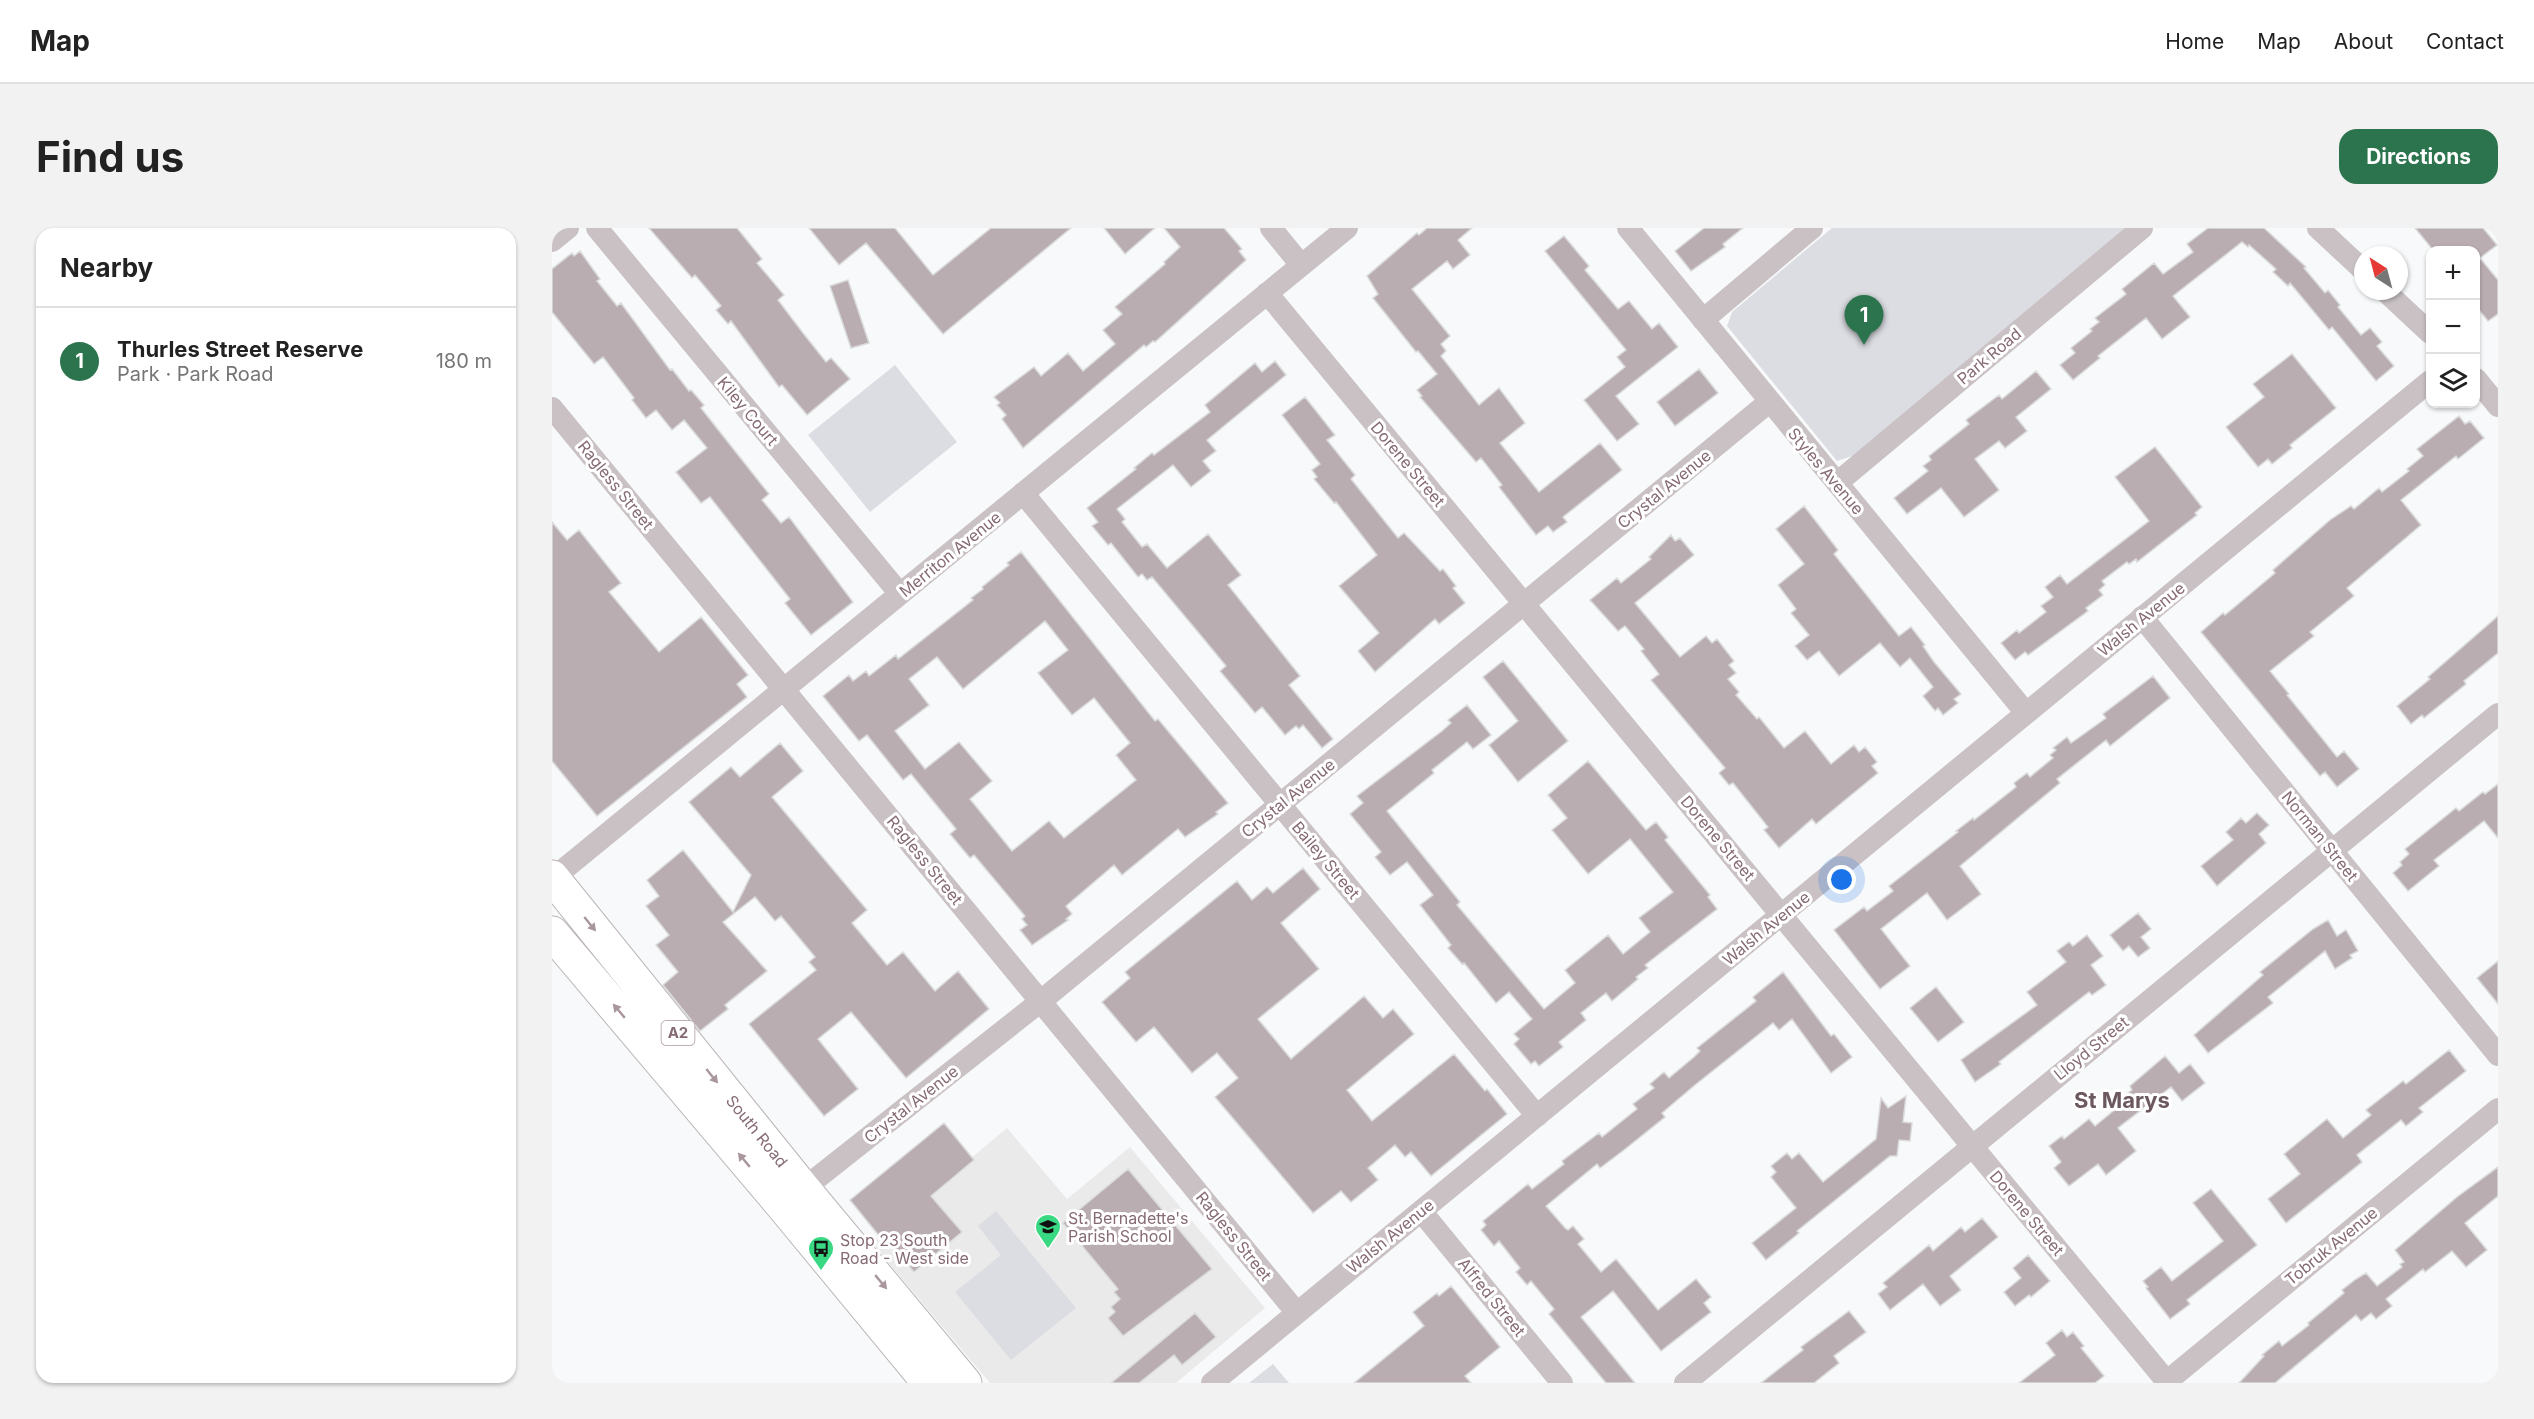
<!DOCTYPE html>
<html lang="en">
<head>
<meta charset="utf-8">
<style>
  body { margin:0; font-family:Inter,sans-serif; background:#f2f2f2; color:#222 }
  .controls { position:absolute; right:18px; top:18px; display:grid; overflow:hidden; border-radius:12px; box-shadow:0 2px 4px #0004 }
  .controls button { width:54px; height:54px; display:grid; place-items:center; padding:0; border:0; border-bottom:2px solid #e0e0e0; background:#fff; color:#222; font:30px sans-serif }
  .compass { position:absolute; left:1802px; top:18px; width:54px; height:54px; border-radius:50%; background:#fff; box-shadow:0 2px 4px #0004; rotate:324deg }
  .you { position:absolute; left:1290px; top:652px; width:21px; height:21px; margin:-15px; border:4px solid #fff; border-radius:50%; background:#1a73e8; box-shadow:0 0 0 9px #1a73e833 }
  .badge { display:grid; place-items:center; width:39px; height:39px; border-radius:50%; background:#2c744e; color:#fff; font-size:20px; font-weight:700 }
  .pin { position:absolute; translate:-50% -50px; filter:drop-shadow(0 2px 3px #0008) }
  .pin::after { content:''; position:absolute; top:32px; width:21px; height:18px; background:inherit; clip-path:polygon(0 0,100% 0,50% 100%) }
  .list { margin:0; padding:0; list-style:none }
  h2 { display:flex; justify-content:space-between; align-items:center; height:78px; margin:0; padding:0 24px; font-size:26px }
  h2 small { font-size:20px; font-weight:400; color:#767676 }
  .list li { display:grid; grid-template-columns:39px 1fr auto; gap:18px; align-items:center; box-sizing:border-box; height:108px; padding:0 24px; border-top:2px solid #e0e0e0 }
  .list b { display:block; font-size:22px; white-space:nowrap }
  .list p { margin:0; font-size:20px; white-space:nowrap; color:#767676 }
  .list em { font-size:20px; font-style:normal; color:#767676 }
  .icon { flex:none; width:33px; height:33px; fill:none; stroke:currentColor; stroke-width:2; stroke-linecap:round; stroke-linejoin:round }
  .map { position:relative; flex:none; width:1946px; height:1155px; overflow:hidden; border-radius:18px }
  header { display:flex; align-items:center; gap:36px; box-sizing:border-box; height:84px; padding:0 30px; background:#fff; border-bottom:2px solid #e0e0e0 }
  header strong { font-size:28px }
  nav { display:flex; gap:33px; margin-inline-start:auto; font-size:21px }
  .intro { display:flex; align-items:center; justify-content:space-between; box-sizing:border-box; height:144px; padding:0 36px }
  h1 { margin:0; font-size:42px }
  .button { padding:15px 27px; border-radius:18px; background:#2c744e; color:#fff; font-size:21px; font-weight:700 }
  main { display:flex; gap:36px; padding:0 36px }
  aside { flex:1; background:#fff; border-radius:18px; box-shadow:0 2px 4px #0004 }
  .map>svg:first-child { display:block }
</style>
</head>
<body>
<header>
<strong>Map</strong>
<nav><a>Home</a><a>Map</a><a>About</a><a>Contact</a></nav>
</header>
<div class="intro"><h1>Find us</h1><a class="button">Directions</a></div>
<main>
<aside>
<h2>Nearby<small></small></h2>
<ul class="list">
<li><span class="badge">1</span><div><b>Thurles Street Reserve</b><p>Park · Park Road</p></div><em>180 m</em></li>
</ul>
</aside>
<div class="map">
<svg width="1946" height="1155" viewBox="0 0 1946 1155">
  <rect width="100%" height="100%" fill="#f8f9fa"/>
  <path fill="#ebeaea" d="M455 900 515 971 578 919 713 1080 624 1155H438L319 1014Z"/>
  <path fill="#dcdde3" d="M1280 0H1575L1303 227 1285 233 1175 98 1180 84Z
    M343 137 405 214 318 284 256 207Z
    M444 983 524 1080 459 1132 403 1064 449 1027 426 998Z
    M721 1136 737 1155H697Z"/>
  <path fill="#baadb1" stroke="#dadbdb" stroke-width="1.5" fill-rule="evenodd" d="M97 0H185L210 31 205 35 232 67 226 72 251 105 274 134 279 130 298 151 255 187 230 157 227 159 179 93 176 96 164 82 169 78 143 47 140 50Z
    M257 0H343L381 47 439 0H519L391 106 314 15 287 37Z
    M552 0H603L573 26Z
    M612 0H672L690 21 687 23 694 32 603 114 601 113 594 119 592 117 471 220 450 191 454 187 445 177 448 175 442 169 482 139 489 148 516 125 531 143 563 116 551 102 570 86 563 79 613 36 612 34 628 19Z
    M875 0H920L906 12 918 27 901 41 895 33 860 61 898 108 889 116 894 123 889 128 927 177 947 160 973 195 948 215 987 264 1048 215 1070 242 1011 289 1015 294 1001 304 996 298 984 307 947 259 950 257 929 230 924 234 868 169 870 168 865 162 885 146 866 123 864 124 821 70 826 66 815 48 865 5 867 7Z
    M1152 0H1191L1171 16 1173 19 1139 43 1123 23Z
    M1656 0H1712L1754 39 1752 40 1773 65 1776 62 1788 77 1786 79 1809 107 1818 100 1830 114 1825 118 1842 138 1824 153 1780 99 1777 102 1738 55 1736 58 1721 44 1724 41 1697 17 1696 19 1690 14 1621 68 1638 89 1610 111 1594 90 1546 128 1548 130 1521 152 1508 137 1523 125 1519 120 1540 103 1538 101 1547 94 1543 90 1574 66 1570 61 1602 35 1611 46 1641 24 1635 16Z
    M1863 0H1931L1945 17 1928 30 1946 52V86L1936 93 1923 77V22H1881Z
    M1012 8 1037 38 1033 42 1066 81 1077 73 1100 101 1107 95 1126 119 1064 168 1087 196 1065 213 1032 172 1073 139 1065 129 1074 122 993 23Z
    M28 23 48 51 45 53 65 78 69 75 118 142 120 141 137 163 139 162 152 177 149 180 217 266 210 272 229 295 237 289 301 374 259 407 233 375 238 371 158 269 149 275 124 244 155 220 132 192 120 202 104 182 94 190 80 172 82 170 51 129 42 136 0 84V41L20 25 22 28Z
    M296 52 317 115 299 120 278 58Z
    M1740 126 1784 180 1738 217 1740 220 1720 236 1716 231 1706 239 1674 199 1712 169 1701 156Z
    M723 133 734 147 655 212 664 223 651 233 659 243 639 259 621 237 565 281 573 291 570 294 590 319 595 316 615 340 656 306 689 347 676 357 748 448 737 457 781 511 770 520 751 497 747 501 744 498 733 507 710 479 703 485 668 443 674 438 646 404 600 349 595 352 590 346 586 349 559 315 556 317 540 298 546 294 535 280 584 241 582 240 600 225 602 227 658 184 653 177 703 135 710 144Z
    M1147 141 1166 165 1123 198 1105 174Z
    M1484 143 1499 161 1464 189 1475 203 1453 220 1447 213 1423 231 1447 262 1412 289 1389 260 1355 286 1342 270 1376 243 1371 238 1379 232 1377 228 1417 196 1414 192 1447 167 1450 171Z
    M753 169 783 207 775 212 803 247 799 251 846 310 852 305 888 343 891 341 904 358 901 360 913 375 887 396 883 391 823 444 806 423 827 405 787 358 825 327 784 274 782 275 762 251 765 249 760 242 768 236 730 187Z
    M1907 188 1913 196 1918 193 1932 210 1906 231 1904 228 1849 272 1869 297 1795 360 1802 368 1758 404 1762 408 1718 443 1737 466 1735 467 1785 529 1792 523 1807 541 1785 559 1773 544 1768 548 1649 404 1671 385 1673 387 1710 356 1723 345 1721 342 1778 292 1799 278 1802 281 1827 260 1830 264 1857 243 1855 241 1871 228 1865 221Z
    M1603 219 1650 279 1643 285 1645 287 1585 334 1584 331 1577 336 1575 334 1550 353 1553 357 1547 362 1551 367 1534 380 1536 383 1476 427 1473 424 1463 432 1449 415 1465 402 1467 405 1494 384 1489 378 1501 369 1493 359 1508 347 1515 356 1597 293 1563 249Z
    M1252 278 1286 322 1282 326 1347 408 1359 399 1373 417 1371 418 1382 434 1409 466 1402 471 1406 475 1391 487 1386 480 1383 483 1371 468 1381 459 1358 430 1348 439 1328 415 1287 448 1267 423 1255 432 1243 418 1257 407 1239 385 1244 381 1226 357 1252 336 1224 301Z
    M0 294 15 312 27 302 69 355 57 364 107 424 149 389 196 447 185 456 195 469 45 588 0 533Z
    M1119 307 1123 313 1128 310 1142 327 1083 375 1128 429 1154 408 1160 415 1165 411 1182 433 1177 437 1184 445 1176 451 1187 464 1184 467 1205 491 1207 489 1232 520 1253 503 1279 536 1302 517 1307 524 1313 519 1325 534 1320 538 1326 545 1264 596 1260 591 1227 620 1212 602 1216 599 1181 555 1177 557 1167 545 1173 540 1099 452 1107 446 1089 423 1092 421 1073 398 1066 403 1038 372 1065 350 1069 355 1099 331 1097 329Z
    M469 324 603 493 606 491 676 575 664 584 666 586 633 609 626 601 570 647 562 637 514 678 520 686 514 691 516 692 480 717 468 702 475 697 470 691 473 688 422 627 418 630 398 606 404 601 359 546 351 552 315 507 307 513 271 468 297 447 301 453 314 443 317 448 344 427 346 431 421 372 419 370 431 361 430 359 457 337 455 335ZM493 393 516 422 486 445 520 487 542 470 578 515 564 527 584 552 512 610 497 593 460 623 418 571 440 553 407 514 373 541 343 503 377 477 357 451 385 429 411 461Z
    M1946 388V425L1912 453 1914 456 1872 490 1870 487 1859 496 1845 478 1878 451 1876 449Z
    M951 433 1016 513 966 554 937 517 966 493 931 449Z
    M1601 448 1618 470 1558 518 1554 512 1505 551 1508 555 1408 638 1429 666 1395 692 1375 665 1329 701 1358 738 1328 761 1282 702 1312 679 1315 683 1341 663 1337 658 1406 604 1404 603 1421 590 1422 592 1464 559 1462 555 1475 545 1478 549 1501 530 1498 527 1504 522 1501 520 1515 509 1519 515 1529 508 1554 490 1551 486Z
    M915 477 939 507 921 521 915 514 880 542 882 545 835 583 908 674 905 677 992 781 1023 755 1013 742 1056 707 1071 726 1098 704 1087 690 1121 664 1078 611 1036 646 1000 602 1015 590 996 567 1036 533 1094 602 1104 594 1116 609 1113 612 1158 667 1156 669 1165 681 1093 737 1096 740 1084 749 1086 751 1060 773 1054 765 1029 785 1034 792 1007 814 1011 819 987 838 983 833 979 836 962 816 967 811 962 806 980 791 957 764 944 775 912 735 910 736 896 720 899 717 868 677 881 667 855 634 838 647 823 629 829 624 798 586 811 575 805 568 890 503 899 495 896 492Z
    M228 515 251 543 220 569 315 682 300 695 335 737 351 724 383 763 406 743 437 781 354 850 299 784 266 811 306 861 272 888 197 796 264 742 257 734 263 729 229 688 223 693 203 669 171 694 215 743 173 777 176 781 148 803 111 757 126 744 104 717 117 707 94 678 107 668 95 652 131 622 181 684 199 647 137 574 179 539 188 549Z
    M1946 556V610L1932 593 1882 632 1887 638 1856 663 1841 645 1850 637 1848 634 1857 626 1853 621 1904 580 1907 583 1931 564 1933 566Z
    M1705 585 1717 597 1707 606 1714 615 1665 658 1649 638 1681 612 1674 604 1689 590 1694 595Z
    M751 640 768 661 729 695 767 741 706 791 739 831 812 768 831 790 841 781 862 806 795 862 820 893 902 826 933 863 935 861 955 886 879 948 859 924 853 929 843 917 816 940 826 952 799 974 789 963 761 985 663 869 686 850 665 825 640 845 602 799 584 814 550 774 578 750 573 744 685 653 700 672 715 659 721 665Z
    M1586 685 1599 701 1589 709 1598 720 1586 729 1577 718 1571 723 1558 707Z
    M1776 692 1785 708 1794 702 1806 723 1798 727 1800 730 1783 741 1773 723 1716 769 1721 775 1656 825 1642 807 1711 747 1708 744 1761 701Z
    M1535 707 1551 728 1539 737 1554 757 1540 767 1537 764 1447 834 1449 836 1423 854 1409 832 1485 777 1475 764 1514 734 1505 723 1517 714 1521 718Z
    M1946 733V776L1925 750Z
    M1231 744 1279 808 1282 806 1300 829 1279 845 1240 791 1227 802 1221 795 1143 857 1110 885 1113 889 1072 922 1048 940 1045 936 994 978 1013 1000 1016 1002 1021 998 1032 1011 1026 1016 1049 1044 1064 1031 1106 1082 1144 1051 1159 1069 1152 1075 1159 1084 1109 1123 1061 1063 1029 1089 1083 1155H1054L997 1086 1002 1081 979 1053 975 1057 964 1044 968 1040 947 1013 942 1018 929 1002 934 997 931 993 976 956 980 961 1012 936 1010 933 1047 905 1050 909 1085 881 1081 876 1102 860 1098 856 1112 844 1117 850 1142 829 1148 823 1145 820 1204 773 1201 769Z
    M1384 759 1412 794 1386 814 1358 780Z
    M1897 822 1914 843 1867 880 1871 884 1854 898 1849 892 1805 927 1810 934 1734 995 1716 971 1748 946 1732 926 1775 891 1791 910 1819 887 1814 882 1851 853 1854 856Z
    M1613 828 1627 845 1638 836 1653 855 1630 873 1619 859 1566 900 1584 923 1554 947 1546 936 1517 958 1502 940 1509 934 1497 918 1510 908 1512 911 1537 891 1543 898 1571 875 1568 871 1580 862 1578 858Z
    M1354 868 1351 894 1360 895 1358 913 1347 912 1345 928H1338L1245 1003 1247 1005 1214 1032 1200 1015 1244 980 1219 949 1224 944 1219 938 1235 925 1240 931 1247 925 1271 954 1324 911 1329 870 1336 880Z
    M392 895 422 932 379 968 410 1004 362 1044 331 1007 328 1009 298 972Z
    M1946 939V968L1913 995 1935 1022 1914 1039 1900 1023 1873 1044 1871 1041 1834 1071 1840 1078 1824 1091 1819 1085 1809 1093 1804 1087 1723 1155H1687L1712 1128 1710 1127 1727 1113 1730 1118 1757 1097 1756 1095 1792 1065 1790 1062 1804 1051 1814 1045 1825 1058 1850 1039 1848 1036 1852 1034 1843 1022 1905 969Z
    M576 941 660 1041 571 1108 556 1090 563 1084 559 1079 568 1071 562 1064 566 1061 511 995Z
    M1659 961 1705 1017 1635 1072 1638 1076 1618 1091 1594 1060 1596 1059 1591 1053 1609 1039 1620 1053 1671 1013 1641 975Z
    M1430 990 1446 1009 1398 1048 1409 1062 1388 1078 1371 1056 1338 1082 1326 1066 1335 1059 1331 1055 1377 1017 1381 1023 1409 999 1413 1004Z
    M1476 1027 1498 1053 1479 1069 1477 1067 1463 1078 1452 1064 1469 1050 1461 1040Z
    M899 1058 948 1119 913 1148 919 1155H802L872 1098 861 1084 885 1065 887 1068Z
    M1297 1083 1314 1104 1282 1128 1287 1135 1262 1155H1209L1251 1122 1249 1119Z
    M643 1085 664 1109 630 1137 622 1127 587 1155H559Z
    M1510 1102 1515 1109 1521 1104 1532 1118 1529 1120 1552 1148 1543 1155H1467L1503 1127 1494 1115Z"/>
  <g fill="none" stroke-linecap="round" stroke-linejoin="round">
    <defs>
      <path id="highway" d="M0 649 251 960 413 1155
        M0 705 230 977 377 1155"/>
    </defs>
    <use href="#highway" stroke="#bcb5b7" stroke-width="35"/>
    <path stroke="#c9c1c4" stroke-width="22" d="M45 0 348 366
      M719 0 749 37
      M1076 0 1474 485
      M1766 0 1811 42
      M0 13 16 0
      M1833 63 1878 105
      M715 65 1616 1155
      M1151 92 1260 0
      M1924 151 1946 178
      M0 180 745 1085
      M1285 255 1590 0
      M471 265 985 888
      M1590 389 1946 827
      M0 651 795 0
      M241 969 489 773 1217 174
      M869 983 1010 1155
      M660 1155 1878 153
      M1133 1155 1946 486
      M1613 1155 1946 881"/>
    <use href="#highway" stroke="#fff" stroke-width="33"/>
  </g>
  <defs><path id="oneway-solid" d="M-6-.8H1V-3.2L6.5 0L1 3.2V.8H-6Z" transform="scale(1.5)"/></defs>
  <g fill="#aa979e">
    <use href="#oneway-solid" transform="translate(38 696) rotate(51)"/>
    <use href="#oneway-solid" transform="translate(67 783) rotate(-130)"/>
    <use href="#oneway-solid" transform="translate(160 848) rotate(51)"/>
    <use href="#oneway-solid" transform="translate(192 932) rotate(-130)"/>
    <use href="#oneway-solid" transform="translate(329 1054) rotate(50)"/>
  </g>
  <defs>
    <symbol id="school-pin" viewBox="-11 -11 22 30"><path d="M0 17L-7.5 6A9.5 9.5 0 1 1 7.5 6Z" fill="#39d883" stroke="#fff"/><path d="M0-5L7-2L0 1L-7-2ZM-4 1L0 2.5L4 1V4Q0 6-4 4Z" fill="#111"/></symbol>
    <symbol id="bus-pin" viewBox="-11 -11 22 30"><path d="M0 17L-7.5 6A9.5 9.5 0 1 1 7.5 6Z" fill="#39d883" stroke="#fff"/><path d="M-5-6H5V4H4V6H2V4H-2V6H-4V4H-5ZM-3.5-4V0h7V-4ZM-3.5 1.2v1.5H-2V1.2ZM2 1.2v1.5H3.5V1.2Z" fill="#111"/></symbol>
  </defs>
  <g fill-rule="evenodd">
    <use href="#school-pin" x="481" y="984" width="30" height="40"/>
    <use href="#bus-pin" x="254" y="1006" width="30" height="40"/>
  </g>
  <g text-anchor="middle" stroke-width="6" stroke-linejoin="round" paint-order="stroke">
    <rect fill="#fff" stroke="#aa979e" stroke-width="1.5" x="109.5" y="793" width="33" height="24" rx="4.5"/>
    <g font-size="15" font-weight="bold" fill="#866b74">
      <text x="126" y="810">A2</text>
    </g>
    <g font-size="16" fill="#866b74" stroke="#fff">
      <text transform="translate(1437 128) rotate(-40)" y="6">Park Road</text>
      <text transform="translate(196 183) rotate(50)" y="6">Kiley Court</text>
      <text transform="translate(856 236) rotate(50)" y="6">Dorene Street</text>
      <text transform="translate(1274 243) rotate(50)" y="6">Styles Avenue</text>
      <text transform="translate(64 257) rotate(51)" y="6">Ragless Street</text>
      <text transform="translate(1112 261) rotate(-39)" y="6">Crystal Avenue</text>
      <text transform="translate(398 326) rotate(-39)" y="6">Merriton Avenue</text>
      <text transform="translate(1589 391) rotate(-39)" y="6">Walsh Avenue</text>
      <text transform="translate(736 570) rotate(-39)" y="6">Crystal Avenue</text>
      <text transform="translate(1768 608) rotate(51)" y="6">Norman Street</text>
      <text transform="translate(1166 610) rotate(50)" y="6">Dorene Street</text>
      <text transform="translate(373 632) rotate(51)" y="6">Ragless Street</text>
      <text transform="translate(774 632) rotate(50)" y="6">Bailey Street</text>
      <text transform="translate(1214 700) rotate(-39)" y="6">Walsh Avenue</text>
      <text transform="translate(1539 820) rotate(-39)" y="6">Lloyd Street</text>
      <text transform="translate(359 876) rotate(-38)" y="6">Crystal Avenue</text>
      <text transform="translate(205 903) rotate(51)" y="6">South Road</text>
      <text transform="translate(1475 985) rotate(50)" y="6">Dorene Street</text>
      <text transform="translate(682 1008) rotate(51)" y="6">Ragless Street</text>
      <text transform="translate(838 1008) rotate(-39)" y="6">Walsh Avenue</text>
      <text transform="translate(1779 1018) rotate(-39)" y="6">Tobruk Avenue</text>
      <text transform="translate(940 1069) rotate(51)" y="6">Alfred Street</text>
    </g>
    <g font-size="16" fill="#866b74" stroke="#fff" text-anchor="start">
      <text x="516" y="996">St. Bernadette's<tspan x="516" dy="18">Parish School</tspan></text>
      <text x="288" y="1018">Stop 23 South<tspan x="288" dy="18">Road - West side</tspan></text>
    </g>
    <g font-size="22" font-weight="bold" fill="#6c585f" stroke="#fff">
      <text x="1570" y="880">St Marys</text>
    </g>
  </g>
</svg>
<div class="controls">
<button>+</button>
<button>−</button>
<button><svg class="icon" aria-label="layers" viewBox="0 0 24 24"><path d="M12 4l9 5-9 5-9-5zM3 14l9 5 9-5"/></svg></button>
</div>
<svg class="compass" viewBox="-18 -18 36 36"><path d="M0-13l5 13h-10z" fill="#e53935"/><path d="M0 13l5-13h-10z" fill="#767676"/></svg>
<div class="you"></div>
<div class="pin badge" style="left:1312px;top:117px">1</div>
</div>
</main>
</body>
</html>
